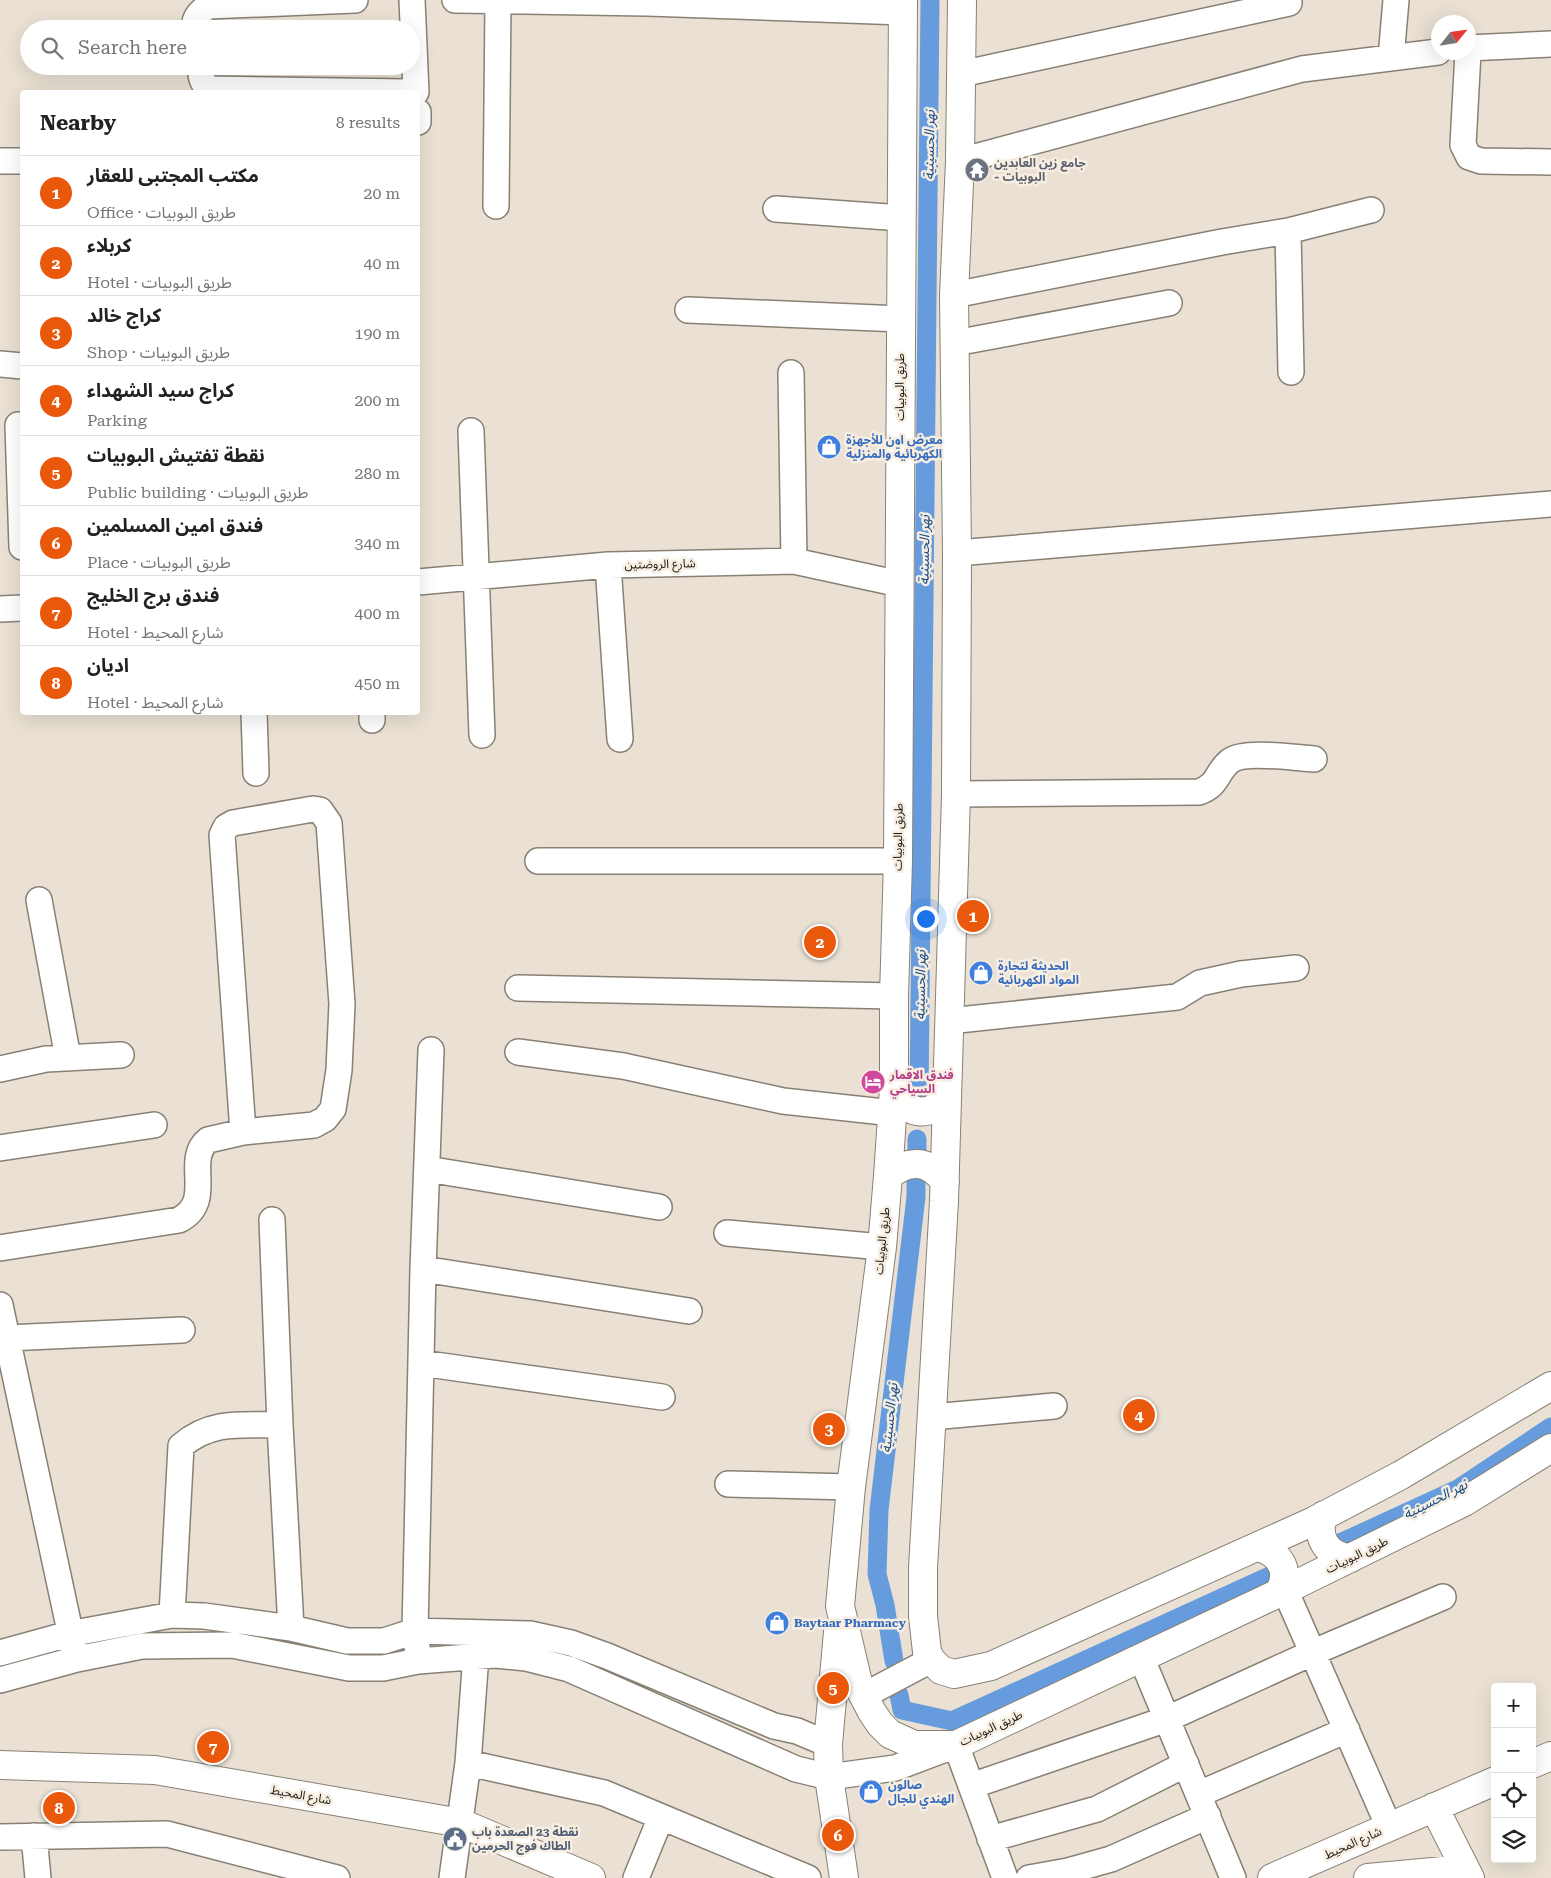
<!DOCTYPE html>
<html lang="en">
<head>
<meta charset="utf-8">
<style>
  body { margin:0; font-family:"Roboto Serif","Noto Sans Arabic",serif; background:#f2f2f2; color:#222 }
  .controls { position:absolute; right:15px; bottom:15px; display:grid; overflow:hidden; border-radius:5px; box-shadow:0 5px 20px #0002 }
  .controls button { width:45px; height:45px; display:grid; place-items:center; padding:0; border:0; border-bottom:1px solid #e0e0e0; background:#fff; color:#222; font:25px sans-serif }
  .compass { position:absolute; left:1431px; top:15px; width:45px; height:45px; border-radius:50%; background:#fff; box-shadow:0 5px 20px #0002; rotate:60deg }
  .you { position:absolute; left:925px; top:918px; width:18px; height:18px; margin:-12px; border:4px solid #fff; border-radius:50%; background:#1a73e8; box-shadow:0 0 0 8px #1a73e833 }
  .badge { display:grid; place-items:center; width:32px; height:32px; border-radius:50%; background:#ea580c; color:#fff; font-size:16px; font-weight:700 }
  .pin { position:absolute; translate:-50% -50%; border:2px solid #fff; box-shadow:0 1px 5px #0006 }
  .list { margin:0; padding:0; list-style:none }
  h2 { display:flex; justify-content:space-between; align-items:center; height:65px; margin:0; padding:0 20px; font-size:21px }
  h2 small { font-size:16px; font-weight:400; color:#767676 }
  .list li { display:grid; grid-template-columns:32px 1fr auto; gap:15px; align-items:center; box-sizing:border-box; height:70px; padding:0 20px; border-top:1px solid #e0e0e0 }
  .list b { display:block; font-size:19px; white-space:nowrap }
  .list p { margin:0; font-size:16px; white-space:nowrap; color:#767676 }
  .list em { font-size:16px; font-style:normal; color:#767676 }
  .icon { flex:none; width:28px; height:28px; fill:none; stroke:currentColor; stroke-width:2; stroke-linecap:round; stroke-linejoin:round }
  .map { position:relative; flex:none; width:1551px; height:1878px; overflow:hidden }
  .search { position:absolute; background:#fff; box-shadow:0 5px 20px #0002; left:20px; top:20px; width:400px; height:55px; display:flex; align-items:center; gap:12px; box-sizing:border-box; padding:0 18px; border-radius:28px; color:#767676; font-size:19px }
  .panel { position:absolute; background:#fff; box-shadow:0 5px 20px #0002; left:20px; top:90px; width:400px; height:625px; border-radius:5px }
  .map>svg:first-child { display:block }
</style>
</head>
<body>
<div class="map">
<svg width="1551" height="1878" viewBox="0 0 1551 1878">
  <rect width="100%" height="100%" fill="#eae1d4"/>
  <g fill="none" stroke-linecap="round" stroke-linejoin="round">
    <path stroke="#669cdd" stroke-width="19" d="M919 1099 930 0
      M917 1152V1139
      M1338 1544 1458 1489 1551 1427
      M894 1661 885 1605 877 1574 879 1510 916 1197V1174
      M899 1695 902 1710 952 1721 1270 1576"/>
    <defs>
      <path id="minor" d="M412 0 416 92
        M455 0 647 3 903 12
        M195 29C193 18 200 12 208 6L355 0
        M1468 48 1551 44
        M1468 52 1463 145 1469 157 1481 161 1551 162
        M1391 58 1396 0
        M200 66C201 76 201 84 211 89L406 92
        M961 74 1289 3
        M418 112V122
        M0 161H22
        M960 161 1302 69 1438 52
        M496 206 498 1
        M776 209 902 218
        M1288 231 1291 372
        M954 295 1222 242 1288 231 1371 210
        M688 310 901 319
        M955 343 1169 303
        M0 364 22 366
        M791 373 794 561
        M18 425 22 547
        M471 431 482 735
        M957 553 1551 504
        M608 565 620 739
        M418 582 608 565 794 561 900 584
        M0 609 22 608
        M254 712 256 773
        M372 720V712
        M956 794 1199 792C1219 785 1216 772 1230 761 1244 750 1296 758 1314 759
        M538 861H898
        M39 900 68 1058
        M518 988 894 996
        M949 1021 1177 997 1200 983 1241 974 1296 968
        M518 1052 623 1066 783 1101 893 1113
        M0 1069 46 1059 121 1055
        M0 1148 154 1125
        M427 1169 659 1207
        M272 1220 280 1425 291 1628
        M727 1233 882 1247
        M0 1248 179 1220C216 1201 183 1160 208 1140L243 1132 314 1125 325 1119 333 1109 339 1070 342 1004 329 823 320 810 313 809 233 823 226 827 222 835 243 1132
        M423 1269 689 1311
        M0 1305 74 1650
        M7 1338 182 1330
        M421 1363 662 1397
        M932 1417 1054 1406
        M728 1484 851 1487
        M1285 1590 1389 1827
        M172 1615 181 1446C211 1420 242 1425 280 1425
        M417 1647 415 1631 423 1269 431 1050
        M0 1653 69 1634 172 1615 204 1616 291 1628 347 1641H384L415 1631 530 1634 571 1643 607 1656 774 1726 797 1731 828 1744
        M1141 1657 1233 1878
        M0 1680 77 1659 142 1646 232 1645 349 1668H383L418 1661 495 1655 526 1658 569 1669 796 1769 829 1777 895 1768 956 1745 1005 1878
        M863 1696 931 1660
        M468 1763 604 1793 808 1878
        M971 1786 1167 1719 1314 1652 1443 1597
        M1199 1794 1347 1730
        M34 1836 38 1878
        M0 1837 167 1834 337 1878
        M990 1839 1097 1809 1186 1764
        M452 1878 468 1763 476 1655
        M636 1878 661 1817
        M1029 1878 1068 1871 1111 1859 1208 1816"/>
      <path id="major" d="M903 0 898 861 894 996V1088L888 1176 882 1247 851 1487 840 1606 859 1687 872 1712 880 1724 890 1734 914 1745H956L1285 1590 1464 1502 1551 1448
        M962 0 960 161 954 295 957 553 956 794 944 1201 923 1568V1616L927 1652 931 1660 941 1670 954 1674 991 1666 1314 1521 1401 1475 1551 1386
        M894 1088C903 1115 931 1120 947 1096
        M888 1176C908 1159 929 1159 945 1182
        M1324 1515C1314 1537 1328 1557 1351 1558
        M1256 1547C1279 1551 1292 1571 1279 1592
        M838 1632 828 1744 829 1777 844 1878
        M1532 1764 1551 1756
        M0 1765 155 1770 461 1823 591 1878
        M1434 1807 1470 1878
        M1272 1878 1495 1781
        M1368 1878 1465 1869"/>
    </defs>
    <use href="#minor" stroke="#888074" stroke-width="28"/>
    <use href="#major" stroke="#888074" stroke-width="30"/>
    <use href="#minor" stroke="#fff" stroke-width="25"/>
    <use href="#major" stroke="#fff" stroke-width="28"/>
  </g>
  <defs>
    <symbol id="temple-disc" viewBox="-11 -11 22 22"><circle r="9.5" fill="#6b7280" stroke="#f7eee1"/><path d="M0-6L5-2H3V0L6.5 2.5H4V6H1.5V3h-3V6H-4V2.5H-6.5L-3 0V-2H-5Z" fill="#fff"/></symbol>
    <symbol id="shop-disc" viewBox="-11 -11 22 22"><circle r="9.5" fill="#3f7fe0" stroke="#f7eee1"/><path d="M-5-2.5h2.3a2.7 3.5 0 0 1 5.4 0H5L5.5 6h-11ZM-1.5-2.5h3a1.5 2.3 0 0 0-3 0Z" fill="#fff"/></symbol>
    <symbol id="hotel-disc" viewBox="-11 -11 22 22"><circle r="9.5" fill="#d1479c" stroke="#f7eee1"/><path d="M-6-4.5h1.5V1H6V5H4.5V3h-9V5H-6ZM-4 0a1.8 1.8 0 1 1 3.6 0ZM.5 0V-2.5h3Q6-2.5 6 0Z" fill="#fff"/></symbol>
    <symbol id="civic-disc" viewBox="-11 -11 22 22"><circle r="9.5" fill="#5c6f8a" stroke="#f7eee1"/><path d="M-.6-6.5H3V-4.5H.6V-3L4-1V1h2V6H-6V1h2V-1L-.6-3ZM-1.2 2.5V6h2.4V2.5Z" fill="#fff"/></symbol>
  </defs>
  <g fill-rule="evenodd">
    <use href="#temple-disc" x="963" y="156" width="28" height="28"/>
    <use href="#shop-disc" x="815" y="433" width="28" height="28"/>
    <use href="#shop-disc" x="967" y="959" width="28" height="28"/>
    <use href="#hotel-disc" x="859" y="1068" width="28" height="28"/>
    <use href="#shop-disc" x="763" y="1609" width="28" height="28"/>
    <use href="#shop-disc" x="857" y="1778" width="28" height="28"/>
    <use href="#civic-disc" x="441" y="1825" width="28" height="28"/>
  </g>
  <g text-anchor="middle" stroke-width="5" stroke-linejoin="round" paint-order="stroke">
    <g font-size="12" font-weight="bold" fill="#5b616d" stroke="#f7eee1" text-anchor="start">
      <text x="994" y="167">جامع زين العابدين<tspan x="994" dy="14">- البوبيات</tspan></text>
    </g>
    <g font-size="12" fill="#1b1813" stroke="#f7eee1">
      <text transform="translate(900 387) rotate(-90)" y="4">طريق البوبيات</text>
      <text transform="translate(660 564) rotate(-1)" y="4">شارع الروضتين</text>
      <text transform="translate(898 837) rotate(-89)" y="4">طريق البوبيات</text>
      <text transform="translate(882 1241) rotate(-84)" y="4">طريق البوبيات</text>
      <text transform="translate(1357 1555) rotate(-26)" y="4">طريق البوبيات</text>
      <text transform="translate(991 1728) rotate(-25)" y="4">طريق البوبيات</text>
      <text transform="translate(301 1795) rotate(10)" y="4">شارع المحيط</text>
      <text transform="translate(1353 1843) rotate(-24)" y="4">شارع المحيط</text>
    </g>
    <g font-size="12" font-weight="bold" fill="#366cbe" stroke="#f7eee1" text-anchor="start">
      <text x="846" y="444">معرض اون للأجهزة<tspan x="846" dy="14">الكهربائية والمنزلية</tspan></text>
      <text x="998" y="970">الحديثة لتجارة<tspan x="998" dy="14">المواد الكهربائية</tspan></text>
      <text x="794" y="1627">Baytaar Pharmacy</text>
      <text x="888" y="1789">صالون<tspan x="888" dy="14">الهندي للجال</tspan></text>
    </g>
    <g font-size="12" font-weight="bold" fill="#b23c85" stroke="#f7eee1" text-anchor="start">
      <text x="890" y="1079">فندق الاقمار<tspan x="890" dy="14">السياحي</tspan></text>
    </g>
    <g font-size="12" font-weight="bold" fill="#4e5e75" stroke="#f7eee1" text-anchor="start">
      <text x="472" y="1836">نقطة 23 الصعدة باب<tspan x="472" dy="14">الطاك فوج الحرمين</tspan></text>
    </g>
    <g font-size="14" font-style="italic" fill="#134b86" stroke="#f7eee1">
      <text transform="translate(929 145) rotate(-89)" y="5">نهر الحسينية</text>
      <text transform="translate(924 550) rotate(-89)" y="5">نهر الحسينية</text>
      <text transform="translate(920 985) rotate(-89)" y="5">نهر الحسينية</text>
      <text transform="translate(889 1418) rotate(-84)" y="5">نهر الحسينية</text>
      <text transform="translate(1435 1499) rotate(-27)" y="5">نهر الحسينية</text>
    </g>
  </g>
</svg>
<div class="controls">
<button>+</button>
<button>−</button>
<button><svg class="icon" aria-label="locate" viewBox="0 0 24 24"><circle cx="12" cy="12" r="6"/><path d="M12 2v4M12 18v4M2 12h4M18 12h4"/></svg></button>
<button><svg class="icon" aria-label="layers" viewBox="0 0 24 24"><path d="M12 4l9 5-9 5-9-5zM3 14l9 5 9-5"/></svg></button>
</div>
<svg class="compass" viewBox="-18 -18 36 36"><path d="M0-13l5 13h-10z" fill="#e53935"/><path d="M0 13l5-13h-10z" fill="#767676"/></svg>
<div class="you"></div>
<div class="pin badge" style="left:973px;top:916px">1</div>
<div class="pin badge" style="left:820px;top:942px">2</div>
<div class="pin badge" style="left:829px;top:1429px">3</div>
<div class="pin badge" style="left:1139px;top:1415px">4</div>
<div class="pin badge" style="left:833px;top:1688px">5</div>
<div class="pin badge" style="left:838px;top:1835px">6</div>
<div class="pin badge" style="left:213px;top:1747px">7</div>
<div class="pin badge" style="left:59px;top:1808px">8</div>
<div class="search"><svg class="icon" aria-label="search" viewBox="0 0 24 24"><circle cx="10" cy="10" r="6"/><path d="M15 15l6 6"/></svg>Search here</div>
<section class="panel">
<h2>Nearby<small>8 results</small></h2>
<ul class="list">
<li><span class="badge">1</span><div><b>مكتب المجتبى للعقار</b><p>Office · طريق البوبيات</p></div><em>20 m</em></li>
<li><span class="badge">2</span><div><b>كربلاء</b><p>Hotel · طريق البوبيات</p></div><em>40 m</em></li>
<li><span class="badge">3</span><div><b>كراج خالد</b><p>Shop · طريق البوبيات</p></div><em>190 m</em></li>
<li><span class="badge">4</span><div><b>كراج سيد الشهداء</b><p>Parking</p></div><em>200 m</em></li>
<li><span class="badge">5</span><div><b>نقطة تفتيش البوبيات</b><p>Public building · طريق البوبيات</p></div><em>280 m</em></li>
<li><span class="badge">6</span><div><b>فندق امين المسلمين</b><p>Place · طريق البوبيات</p></div><em>340 m</em></li>
<li><span class="badge">7</span><div><b>فندق برج الخليج</b><p>Hotel · شارع المحيط</p></div><em>400 m</em></li>
<li><span class="badge">8</span><div><b>اديان</b><p>Hotel · شارع المحيط</p></div><em>450 m</em></li>
</ul>
</section>
</div>
</body>
</html>
